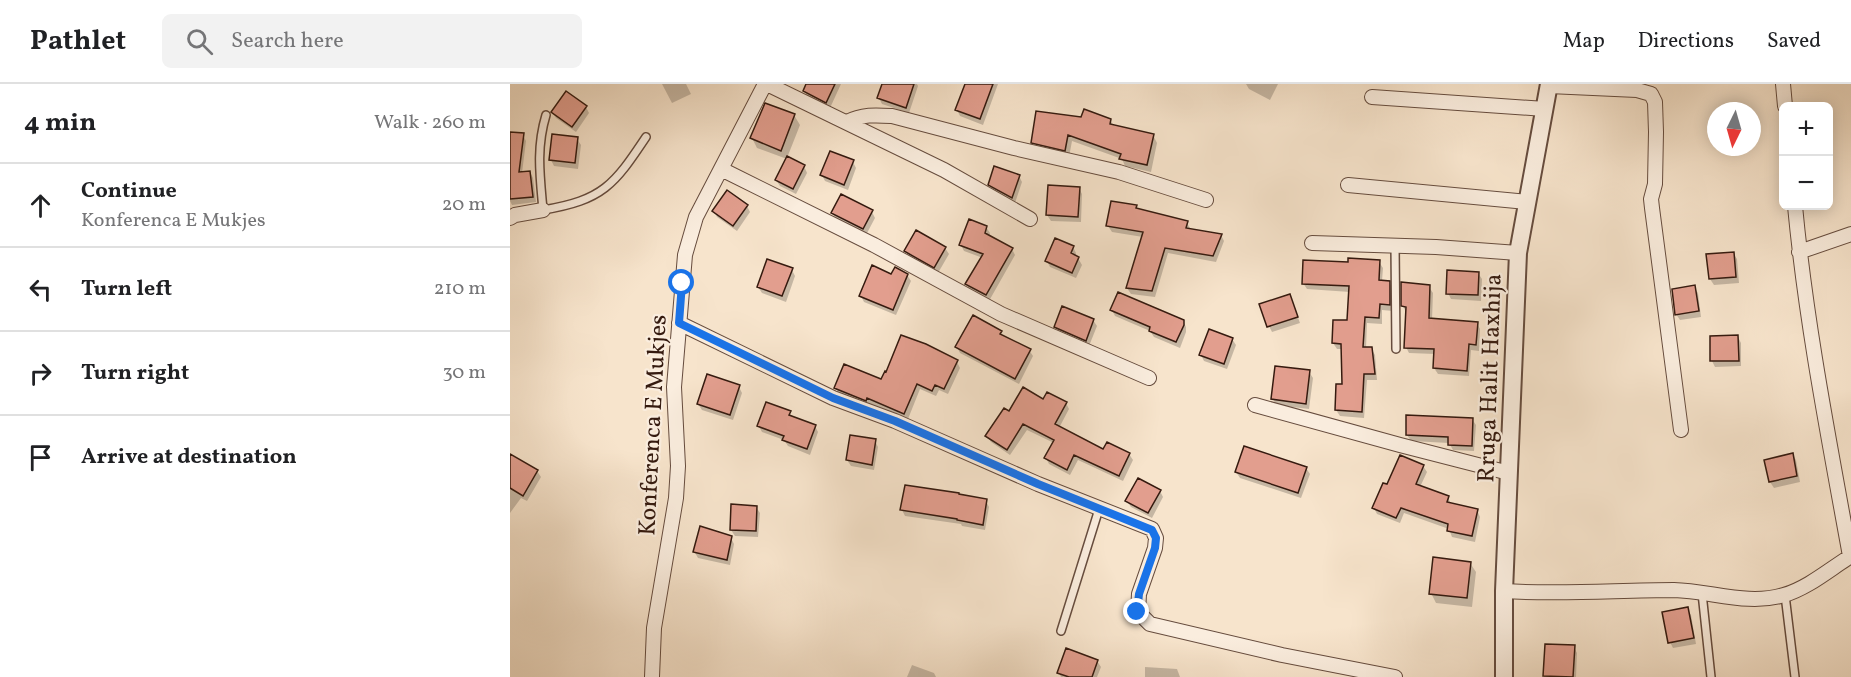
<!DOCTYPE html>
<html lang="en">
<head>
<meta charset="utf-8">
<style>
  body { margin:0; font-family:Vollkorn,serif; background:#f2f2f2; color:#202124 }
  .controls { position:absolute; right:18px; top:18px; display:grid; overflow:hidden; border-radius:9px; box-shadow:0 3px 15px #0003 }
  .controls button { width:54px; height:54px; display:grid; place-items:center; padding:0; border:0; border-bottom:2px solid #e0e0e0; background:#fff; color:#202124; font:30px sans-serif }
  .compass { position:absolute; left:1197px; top:18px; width:54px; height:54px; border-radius:50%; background:#fff; box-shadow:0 3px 15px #0003; rotate:185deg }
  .stop { position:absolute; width:18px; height:18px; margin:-14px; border:4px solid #1a73e8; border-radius:50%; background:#fff }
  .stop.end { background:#1a73e8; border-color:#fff; box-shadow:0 2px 6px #0008 }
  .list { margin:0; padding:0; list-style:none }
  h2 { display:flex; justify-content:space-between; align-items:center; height:78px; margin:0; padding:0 24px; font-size:26px }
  h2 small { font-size:20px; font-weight:400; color:#757577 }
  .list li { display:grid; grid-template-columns:39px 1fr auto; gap:18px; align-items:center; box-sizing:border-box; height:84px; padding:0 24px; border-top:2px solid #e0e0e0 }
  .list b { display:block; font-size:22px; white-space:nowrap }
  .list p { margin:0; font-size:20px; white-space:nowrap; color:#757577 }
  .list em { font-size:20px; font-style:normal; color:#757577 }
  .icon { flex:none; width:33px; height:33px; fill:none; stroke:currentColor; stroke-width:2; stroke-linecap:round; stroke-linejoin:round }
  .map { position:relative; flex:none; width:1341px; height:593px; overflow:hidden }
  header { display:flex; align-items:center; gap:36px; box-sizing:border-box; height:84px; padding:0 30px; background:#fff; border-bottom:2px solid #e0e0e0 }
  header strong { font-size:28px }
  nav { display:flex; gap:33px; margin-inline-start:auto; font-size:21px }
  .search { width:420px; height:54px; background:#f2f2f2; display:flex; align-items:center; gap:15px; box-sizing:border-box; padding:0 21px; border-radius:9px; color:#757577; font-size:22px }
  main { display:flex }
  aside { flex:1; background:#fff }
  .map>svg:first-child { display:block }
</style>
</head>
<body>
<header>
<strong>Pathlet</strong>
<div class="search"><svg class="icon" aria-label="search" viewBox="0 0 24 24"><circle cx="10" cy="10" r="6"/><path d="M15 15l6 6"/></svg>Search here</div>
<nav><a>Map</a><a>Directions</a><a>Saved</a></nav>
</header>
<main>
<aside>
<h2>4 min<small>Walk · 260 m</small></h2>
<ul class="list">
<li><svg class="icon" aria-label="ahead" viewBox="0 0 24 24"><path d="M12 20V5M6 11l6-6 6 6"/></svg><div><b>Continue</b><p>Konferenca E Mukjes</p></div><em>20 m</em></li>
<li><svg class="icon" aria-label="left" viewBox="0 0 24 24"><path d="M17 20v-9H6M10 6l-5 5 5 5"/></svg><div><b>Turn left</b></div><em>210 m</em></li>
<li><svg class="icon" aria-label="right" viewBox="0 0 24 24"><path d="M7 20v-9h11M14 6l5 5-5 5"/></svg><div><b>Turn right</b></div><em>30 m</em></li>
<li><svg class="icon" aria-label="arrive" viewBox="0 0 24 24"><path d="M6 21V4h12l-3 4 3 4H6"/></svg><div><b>Arrive at destination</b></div></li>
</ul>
</aside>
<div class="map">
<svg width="1341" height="593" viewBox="0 0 1341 593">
  <rect width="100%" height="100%" fill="#f7e4cc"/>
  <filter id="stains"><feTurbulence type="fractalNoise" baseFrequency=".00333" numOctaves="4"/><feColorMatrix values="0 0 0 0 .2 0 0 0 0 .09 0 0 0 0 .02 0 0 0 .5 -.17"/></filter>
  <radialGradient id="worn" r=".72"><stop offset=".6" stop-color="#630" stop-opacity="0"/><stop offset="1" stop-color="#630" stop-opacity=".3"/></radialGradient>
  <path fill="#0003" d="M152 0H176L181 10 162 19Z
    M298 0H331L320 24 298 13 294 7Z
    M374 0H407L408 2 399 29 372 20 369 14Z
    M458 0H488L473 41 450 32 447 26Z
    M736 0H768L760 16 739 5Z
    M76 23 79 29 66 48 46 34 42 28Z
    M284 31 290 41 277 74 294 82 297 89 286 110 270 102 266 96 277 75 247 64 242 54Z
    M572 35 600 36 604 42 643 51 647 59 641 88 615 82 612 75 562 57 559 73 527 66 523 58Z
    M0 49 13 51 16 57 12 89 20 88 23 94 26 118 2 121 0 117Z
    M67 55 71 61 68 85 44 82 41 76Z
    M343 78 346 84 338 106 315 97 312 91Z
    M509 92 512 98 505 119 483 107 480 101Z
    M569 104 572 110 571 138 541 137 537 131Z
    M237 122 240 128 227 147 207 133 204 127Z
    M626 122 628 126 677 139 681 146 711 151 714 157 706 178 658 169 645 213 621 210 617 204 633 153 602 148 598 142Z
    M362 128 365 134 356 151 326 135 322 129Z
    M476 143 480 149 479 153 502 165 505 171 479 217 460 206 456 200 473 174 454 167 451 161Z
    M563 163 566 169 565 173 568 174 572 181 566 194 540 183 537 177Z
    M435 164 439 170 428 189 399 173 396 167Z
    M1223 169 1227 175 1229 199 1204 201 1200 195 1198 171Z
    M869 178 873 184 872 197 879 198 882 204 883 227 872 226V240L857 239 856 265 861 264 865 271 867 296H857L854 334 830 332 826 326 834 302 832 265H827L823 259 838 238 840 208 797 205 793 199 839 180Z
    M282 186 285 192 276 218 252 209 248 203Z
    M968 189 972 195 971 217 941 215 938 209Z
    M397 191 401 197 386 231 354 218 351 212Z
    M919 203 923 209 922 236 967 239 970 245 969 267 961 266 959 292 928 290 924 284 925 270 899 269 896 263V228L893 222Z
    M1184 203 1188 209 1191 233 1170 236 1166 230Z
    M782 218 790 239 762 248 759 242Z
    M602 226 673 237 676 243V248L670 264 644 253 640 247 605 232Z
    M583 236 587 242 579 262 549 249 545 243Z
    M491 248 493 253 519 266 523 272 509 300 450 269 447 263Z
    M1228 253 1231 259V282L1205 283 1202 277Z
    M722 255 726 261 717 285 694 277 691 271Z
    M447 278 450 284 438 310 429 306 426 312 410 305 398 335 361 320 360 322 329 310 326 304 372 297Z
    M799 288 803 294 799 325 766 321 763 315Z
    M229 303 232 309 223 336 192 326 188 320Z
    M534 317 556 319 559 325 549 344 594 367 619 370 623 376 613 397 568 376 560 391 539 380 536 374 544 359 517 346 500 371 481 358 477 352 500 329Z
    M279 328 283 334 305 342 308 348 300 371 278 362 274 356 252 348 248 341Z
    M962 335 966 341 964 367 943 366 939 359 901 357 897 351Z
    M365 357 368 363 364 386 341 382 337 376Z
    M1282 370 1286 376 1290 398 1264 404 1260 398 1255 377Z
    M0 371 27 387 31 393 17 417 11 414 0 429Z
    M913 382 917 388 910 403 938 413 941 421 967 426 970 433 965 458 942 453 939 445 894 429 890 439 867 430 864 424 878 402Z
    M796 384 800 390 791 414 730 394 726 388Z
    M650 407 653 413 642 434 621 423 617 417Z
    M476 417 479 423 475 446 452 442 451 440 395 432 392 426Z
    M246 423 250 429 248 453 225 452 221 446Z
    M221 454 224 460 220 481 188 474 184 467Z
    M960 479 966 488 962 523 926 519 921 509Z
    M1177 525 1181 531 1186 560 1163 564 1160 558Z
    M1036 561 1064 563 1067 569 1066 593H1034Z
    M587 577 591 583 587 593H551L549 589Z
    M402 581 424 589 426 593H397Z
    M635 583 667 585 670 593H635Z"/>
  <path fill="#e29e8e" stroke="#351a0f" stroke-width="1.5" d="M296 0H325L316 19 293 7Z
    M372 0H404L396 24 367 14Z
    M455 0H483L470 35 445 26Z
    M56 7 77 22 62 43 41 28Z
    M255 19 285 30 271 67 240 54Z
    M574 25 601 35 600 40 644 50 637 81 609 75 611 70 558 51 555 67 521 59 526 27 571 33Z
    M0 48 14 49 9 88 20 87 23 113 0 115Z
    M42 50 68 53 65 79 39 76Z
    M320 67 344 76 334 101 310 91Z
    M277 72 295 81 283 105 265 96Z
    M484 82 510 91 502 114 478 101Z
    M538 101 570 103 568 133 536 131Z
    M217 106 238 121 223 142 202 127Z
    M331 110 363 126 353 145 321 129Z
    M601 117 627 121 626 124 678 137 676 144 712 150 703 172 655 164 642 207 616 204 633 148 596 142Z
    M459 135 477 142 475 149 503 164 476 211 455 200 473 170 449 161Z
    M406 146 436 163 424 184 394 167Z
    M545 154 564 162 561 169 569 173 562 189 535 177Z
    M1224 168 1226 193 1199 195 1196 170Z
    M838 174 870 176 869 196 880 197V221L870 220 869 234 855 233 853 263H862L865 290H854L852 328 825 326 826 300H832L831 260 822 259 823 236H837L839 202 792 200 793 176 838 178Z
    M257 175 283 184 272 212 247 203Z
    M362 181 381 190 385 183 398 190 383 226 349 212Z
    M937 186 969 188 968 211 936 210Z
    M891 198 920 201 919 234 968 238 966 261 959 260 957 287 923 284 924 265 894 264 896 223 891 222Z
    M1185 201 1189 227 1165 231 1162 205Z
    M608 208 674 236V241L666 258 639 247 640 243 600 226Z
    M780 210 788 233 757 243 749 220Z
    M552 222 584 235 576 257 544 243Z
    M463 231 492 247 490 250 521 265 505 295 445 263Z
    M699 245 723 254 714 280 689 271Z
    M391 251 416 260 448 276 434 305 425 301 422 307 407 300 394 330 357 314 356 317 324 304 334 280 371 295 375 287 376 288Z
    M1228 251 1229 277H1200V252Z
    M765 282 800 286 796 320 761 315Z
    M197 290 230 301 220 331 187 320Z
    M513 303 533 315 537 308 557 318 545 340 593 365 597 358 620 369 609 392 564 371 557 386 534 374 544 356 513 340 497 366 475 352 494 324 499 327Z
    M256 318 281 327 279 331 306 341 297 365 272 356 274 352 247 342Z
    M896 331 963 334 962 362 938 361V353L896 351Z
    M340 351 366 355 362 381 336 376Z
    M734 362 797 383 788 409 725 388Z
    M1283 369 1287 392 1259 398 1254 376Z
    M0 370 28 386 13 412 0 404Z
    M890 371 914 381 906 400 939 412 937 418 968 425 962 452 937 447 938 440 891 424 886 434 862 424 873 399 877 400Z
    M628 394 651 406 638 429 615 417Z
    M395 401 449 409V410L477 415 473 441 447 436V435L390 426Z
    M221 420 247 422 246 447 220 446Z
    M190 442 222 452 217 476 183 468Z
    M923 473 961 478 957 514 919 510Z
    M1178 523 1184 554 1158 559 1152 528Z
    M1035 560 1065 561 1063 593 1033 592Z
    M556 564 588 576 582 593H559L547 589Z"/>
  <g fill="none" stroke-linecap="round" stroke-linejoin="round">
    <defs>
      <path id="service" d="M36 31C26 64 30 92 33 126 93 116 104 101 136 53
        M885 161 886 265
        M1192 509 1201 593
        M1275 511 1285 593
        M551 547 589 425"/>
      <path id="minor" d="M257 0 434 86 520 135
        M1273 0 1275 22
        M1039 2 1127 6 1141 10 1145 18 1146 48 1145 100 1141 115 1142 124 1171 346
        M862 13 1035 25
        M337 38C352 30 366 31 382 32L504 64 609 88 696 116
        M211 85 364 161 491 230 639 294
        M838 101 1017 118
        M1285 122C1296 239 1319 356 1340 472
        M0 134 5 131 33 126
        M802 159 926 163 1008 169
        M1289 168 1341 150
        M169 239 323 314 385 337 528 400 642 445 646 454 645 464 629 510 628 528 640 540 772 571 885 593
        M745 321 890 361 999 389
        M994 507C1051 511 1108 506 1164 506 1201 507 1238 522 1274 511 1298 504 1320 485 1341 472
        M142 593 144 544 166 414 168 382 164 303 175 171 186 133 255 0"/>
      <path id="tertiary" d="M994 593V507L1008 169 1039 0"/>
    </defs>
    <use href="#service" stroke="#664c3e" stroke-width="10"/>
    <use href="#minor" stroke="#664c3e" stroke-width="16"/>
    <use href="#tertiary" stroke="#664c3e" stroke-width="20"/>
    <use href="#service" stroke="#faedde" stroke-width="7"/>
    <use href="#minor" stroke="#faedde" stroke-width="14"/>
    <use href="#tertiary" stroke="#faedde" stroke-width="16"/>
  </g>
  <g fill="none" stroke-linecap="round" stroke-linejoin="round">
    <path stroke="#1a73e8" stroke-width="8" d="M172 199 169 239 323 314 385 337 528 400 642 446 646 454 645 464 629 510 627 528"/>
  </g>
  <g text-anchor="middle" stroke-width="4.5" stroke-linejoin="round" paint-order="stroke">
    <g font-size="24" fill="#351a0f" stroke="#faedde">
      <text transform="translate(979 294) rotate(-88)" y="8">Rruga Halit Haxhija</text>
      <text transform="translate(142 341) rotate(-87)" y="8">Konferenca E Mukjes</text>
    </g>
  </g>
  <rect width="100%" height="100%" filter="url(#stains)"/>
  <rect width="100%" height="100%" fill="url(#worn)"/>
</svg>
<div class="controls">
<button>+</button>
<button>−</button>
</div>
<svg class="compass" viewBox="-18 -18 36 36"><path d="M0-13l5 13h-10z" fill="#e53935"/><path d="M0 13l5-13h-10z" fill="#757577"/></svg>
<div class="stop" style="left:172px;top:199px"></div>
<div class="stop end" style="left:627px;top:528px"></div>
</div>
</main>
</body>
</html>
